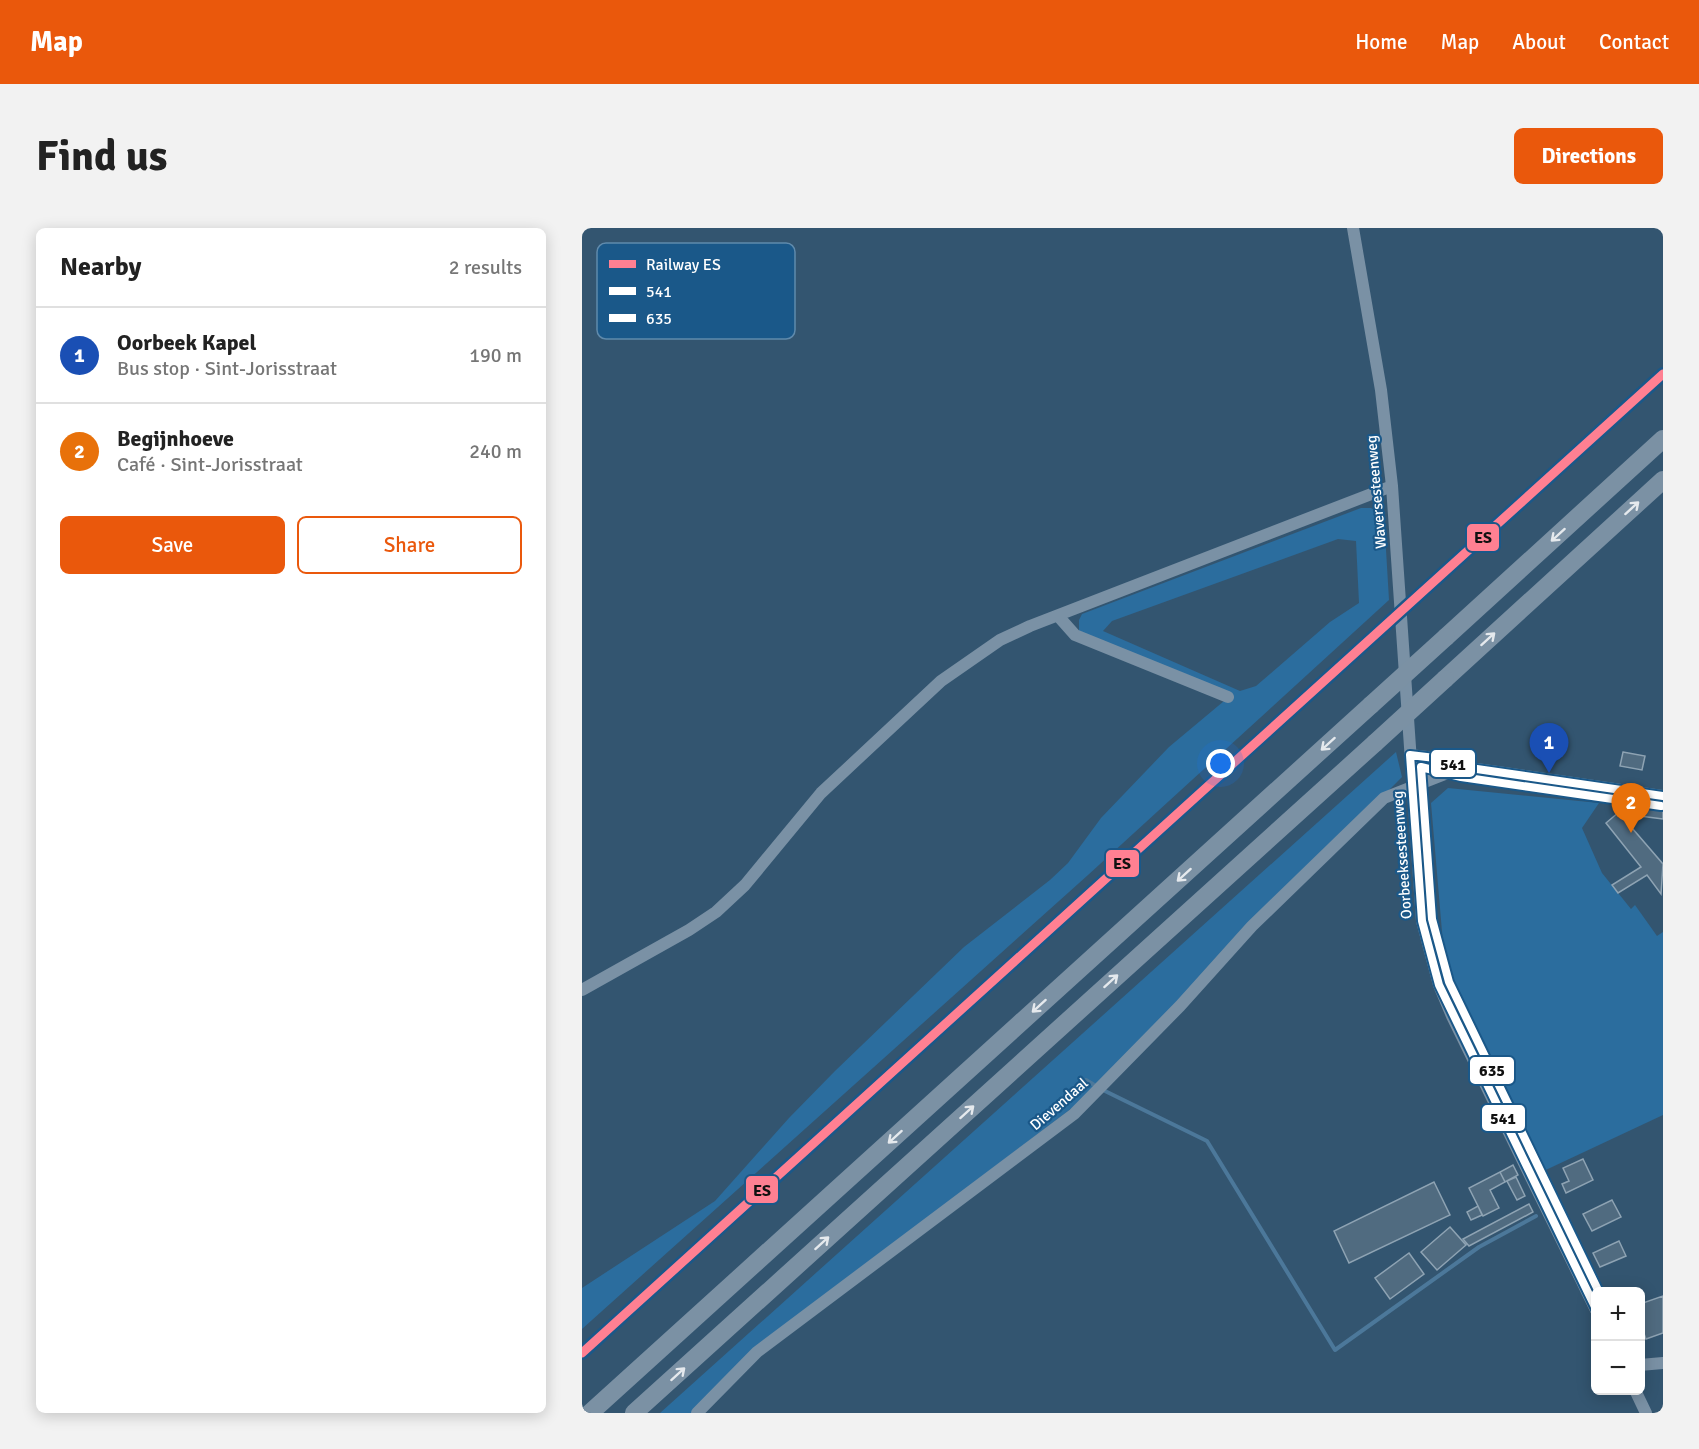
<!DOCTYPE html>
<html lang="en">
<head>
<meta charset="utf-8">
<style>
  body { margin:0; font-family:Signika,sans-serif; background:#f2f2f2; color:#222 }
  .controls { position:absolute; right:18px; bottom:18px; display:grid; overflow:hidden; border-radius:9px; box-shadow:0 3px 15px #0003 }
  .controls button { width:54px; height:54px; display:grid; place-items:center; padding:0; border:0; border-bottom:2px solid #e0e0e0; background:#fff; color:#222; font:30px sans-serif }
  .you { position:absolute; left:639px; top:536px; width:21px; height:21px; margin:-15px; border:4px solid #fff; border-radius:50%; background:#1a73e8; box-shadow:0 0 0 9px #1a73e833 }
  .badge { display:grid; place-items:center; width:39px; height:39px; border-radius:50%; background:#ea580c; color:#fff; font-size:20px; font-weight:700 }
  .pin { position:absolute; translate:-50% -50px; filter:drop-shadow(0 2px 3px #0008) }
  .pin::after { content:''; position:absolute; top:32px; width:21px; height:18px; background:inherit; clip-path:polygon(0 0,100% 0,50% 100%) }
  .list { margin:0; padding:0; list-style:none }
  h2 { display:flex; justify-content:space-between; align-items:center; height:78px; margin:0; padding:0 24px; font-size:26px }
  h2 small { font-size:20px; font-weight:400; color:#767676 }
  .list li { display:grid; grid-template-columns:39px 1fr auto; gap:18px; align-items:center; box-sizing:border-box; height:96px; padding:0 24px; border-top:2px solid #e0e0e0 }
  .list b { display:block; font-size:22px; white-space:nowrap }
  .list p { margin:0; font-size:20px; white-space:nowrap; color:#767676 }
  .list em { font-size:20px; font-style:normal; color:#767676 }
  .actions { display:flex; gap:12px; padding:18px 24px }
  .actions a { flex:1; padding:14px 0; border:2px solid #ea580c; border-radius:9px; text-align:center; font-size:21px; color:#ea580c }
  .actions .main { background:#ea580c; color:#fff }
  .map { position:relative; flex:none; width:1081px; height:1185px; overflow:hidden; border-radius:9px }
  header { display:flex; align-items:center; gap:36px; box-sizing:border-box; height:84px; padding:0 30px; background:#ea580c; color:#fff }
  header strong { font-size:28px }
  nav { display:flex; gap:33px; margin-inline-start:auto; font-size:21px }
  .intro { display:flex; align-items:center; justify-content:space-between; box-sizing:border-box; height:144px; padding:0 36px }
  h1 { margin:0; font-size:42px }
  .button { padding:15px 27px; border-radius:9px; background:#ea580c; color:#fff; font-size:21px; font-weight:700 }
  main { display:flex; gap:36px; padding:0 36px }
  aside { flex:1; background:#fff; border-radius:9px; box-shadow:0 3px 15px #0003 }
  .map>svg:first-child { display:block }
</style>
</head>
<body>
<header>
<strong>Map</strong>
<nav><a>Home</a><a>Map</a><a>About</a><a>Contact</a></nav>
</header>
<div class="intro"><h1>Find us</h1><a class="button">Directions</a></div>
<main>
<aside>
<h2>Nearby<small>2 results</small></h2>
<ul class="list">
<li><span class="badge" style="background:#1a4fb4">1</span><div><b>Oorbeek Kapel</b><p>Bus stop · Sint-Jorisstraat</p></div><em>190 m</em></li>
<li><span class="badge" style="background:#e8710a">2</span><div><b>Begijnhoeve</b><p>Café · Sint-Jorisstraat</p></div><em>240 m</em></li>
</ul>
<div class="actions"><a class="main">Save</a><a>Share</a></div>
</aside>
<div class="map">
<svg width="1081" height="1185" viewBox="0 0 1081 1185">
  <rect width="100%" height="100%" fill="#335570"/>
  <path fill="#2b6d9e" fill-rule="evenodd" d="M779 280H789L802 288 807 372 506 647 0 1101V1060L133 973 207 890 253 843 382 719 468 652 486 635 519 590 587 519 648 468 497 403V392L500 386ZM756 311 774 313 777 375 748 394 674 458 658 463 521 403 530 393Z
    M814 524 820 549 494 877 198 1103 110 1185H78Z
    M866 560 1017 575 1000 600 1020 645 1049 681 1053 677 1075 708 1081 704V887L953 947 879 784 862 727 849 575Z"/>
  <g fill="none" stroke-linecap="round" stroke-linejoin="round">
    <path stroke="#4c789a" stroke-width="4" d="M504 852 514 858
      M523 863 625 913 753 1122 897 1019 954 988"/>
  </g>
  <path fill="#506b80" stroke="#8ea3b3" stroke-width="1.5" d="M1041 524 1063 528 1060 542 1038 538Z
    M1043 572 1081 576V591L1058 588V585L1054 584 1044 593 1081 636 1079 666 1065 647 1036 665 1030 657 1059 639 1024 595 1037 584 1041 589 1047 584 1042 583Z
    M1001 931 1011 952 984 965 980 956 987 953 981 940Z
    M931 937 936 947 923 954 918 944Z
    M918 944 923 954 908 962 917 980 901 988 887 960Z
    M934 949 943 968 935 972 925 953Z
    M852 954 868 987 767 1035 752 1003Z
    M1030 972 1039 989 1010 1003 1001 986Z
    M947 976 951 984 887 1018 881 1011Z
    M896 978 900 987 889 992 885 984Z
    M868 999 884 1017 855 1042 839 1024Z
    M1037 1013 1044 1028 1018 1039 1011 1025Z
    M827 1025 842 1046 808 1071 793 1050Z
    M1081 1068V1105L1064 1111 1058 1095V1076Z"/>
  <g fill="none" stroke-linecap="round" stroke-linejoin="round">
    <path stroke="#7a91a5" stroke-width="12" d="M771 0 799 162 810 258 840 693 857 757 870 788 1014 1082
      M477 389 493 407 646 469
      M828 527 853 530 881 539 1081 568
      M0 762 107 702 134 684 163 657 239 565 359 453 418 412 448 398 810 258
      M1058 1137 1081 1135
      M1053 1162 1064 1185
      M115 1185 175 1124 492 886 598 778 670 698 802 570 881 539"/>
    <path stroke="#7b91a4" stroke-width="18" d="M864 409 1081 211
      M863 451 1081 252
      M8 1185 789 477
      M52 1185 793 515"/>
    <path stroke="#7b91a4" stroke-width="18" d="M789 477 864 409
      M793 515 863 451"/>
    <defs>
      <path id="bus-1" d="M1014 1081 857 757 840 693 828 527 853 530 881 539 1081 568"/>
      <path id="bus-2" d="M1017 1064 867 754 850 691 839 539 879 549 1079 578"/>
    </defs>
    <use href="#bus-1" stroke="#1a5889" stroke-width="12"/>
    <use href="#bus-2" stroke="#1a5889" stroke-width="12"/>
    <use href="#bus-1" stroke="#fff" stroke-width="8"/>
    <use href="#bus-2" stroke="#fff" stroke-width="8"/>
    <defs>
      <path id="rail-1" d="M0 1125 1081 146"/>
    </defs>
    <use href="#rail-1" stroke="#1a5889" stroke-width="14"/>
    <use href="#rail-1" stroke="#ff8092" stroke-width="9"/>
  </g>
  <defs><path id="oneway-shaft" d="M-6 0H5M1.5-3L5.5 0L1.5 3" fill="none" stroke-width="1.6" stroke-linecap="round" stroke-linejoin="round" transform="scale(1.5)"/></defs>
  <g stroke="#e5e9ed">
    <use href="#oneway-shaft" transform="translate(1050 280) rotate(-42)"/>
    <use href="#oneway-shaft" transform="translate(976 307) rotate(138)"/>
    <use href="#oneway-shaft" transform="translate(906 411) rotate(-42)"/>
    <use href="#oneway-shaft" transform="translate(746 516) rotate(138)"/>
    <use href="#oneway-shaft" transform="translate(602 647) rotate(138)"/>
    <use href="#oneway-shaft" transform="translate(529 753) rotate(-42)"/>
    <use href="#oneway-shaft" transform="translate(457 778) rotate(138)"/>
    <use href="#oneway-shaft" transform="translate(385 884) rotate(-42)"/>
    <use href="#oneway-shaft" transform="translate(313 909) rotate(138)"/>
    <use href="#oneway-shaft" transform="translate(240 1015) rotate(-42)"/>
    <use href="#oneway-shaft" transform="translate(96 1146) rotate(-42)"/>
  </g>
  <g text-anchor="middle" stroke-width="4.5" stroke-linejoin="round" paint-order="stroke">
    <g font-size="15" fill="#fff" stroke="#1a5889">
      <text transform="translate(794 264) rotate(-95)" y="5">Waversesteenweg</text>
      <text transform="translate(820 627) rotate(-94)" y="5">Oorbeeksesteenweg</text>
      <text transform="translate(477 876) rotate(-41)" y="5">Dievendaal</text>
    </g>
  </g>
  <rect x="15" y="15" width="198" height="96" rx="9" fill="#1a5889" stroke="#5f8aac" stroke-width="1.5"/>
  <rect x="27" y="32" width="27" height="8" fill="#ff8092"/>
  <rect x="27" y="59" width="27" height="8" fill="#fff"/>
  <rect x="27" y="86" width="27" height="8" fill="#fff"/>
  <g font-size="16" fill="#fff">
    <text x="64" y="42">Railway ES</text>
    <text x="64" y="69">541</text>
    <text x="64" y="96">635</text>
  </g>
  <g stroke="#1a5889" stroke-width="2">
    <rect x="884" y="295" width="34" height="29" rx="6" fill="#ff8092"/>
    <rect x="848" y="521" width="46" height="29" rx="6" fill="#fff"/>
    <rect x="523" y="621" width="35" height="29" rx="6" fill="#ff8092"/>
    <rect x="887" y="828" width="46" height="29" rx="6" fill="#fff"/>
    <rect x="899" y="876" width="45" height="28" rx="6" fill="#fff"/>
    <rect x="163" y="947" width="34" height="29" rx="6" fill="#ff8092"/>
  </g>
  <g font-size="16" text-anchor="middle" font-weight="bold" fill="#111">
    <text x="901" y="315">ES</text>
    <text x="871" y="542">541</text>
    <text x="540" y="641">ES</text>
    <text x="910" y="848">635</text>
    <text x="921" y="896">541</text>
    <text x="180" y="968">ES</text>
  </g>
</svg>
<div class="controls">
<button>+</button>
<button>−</button>
</div>
<div class="you"></div>
<div class="pin badge" style="left:967px;top:545px;background:#1a4fb4">1</div>
<div class="pin badge" style="left:1049px;top:605px;background:#e8710a">2</div>
</div>
</main>
</body>
</html>
